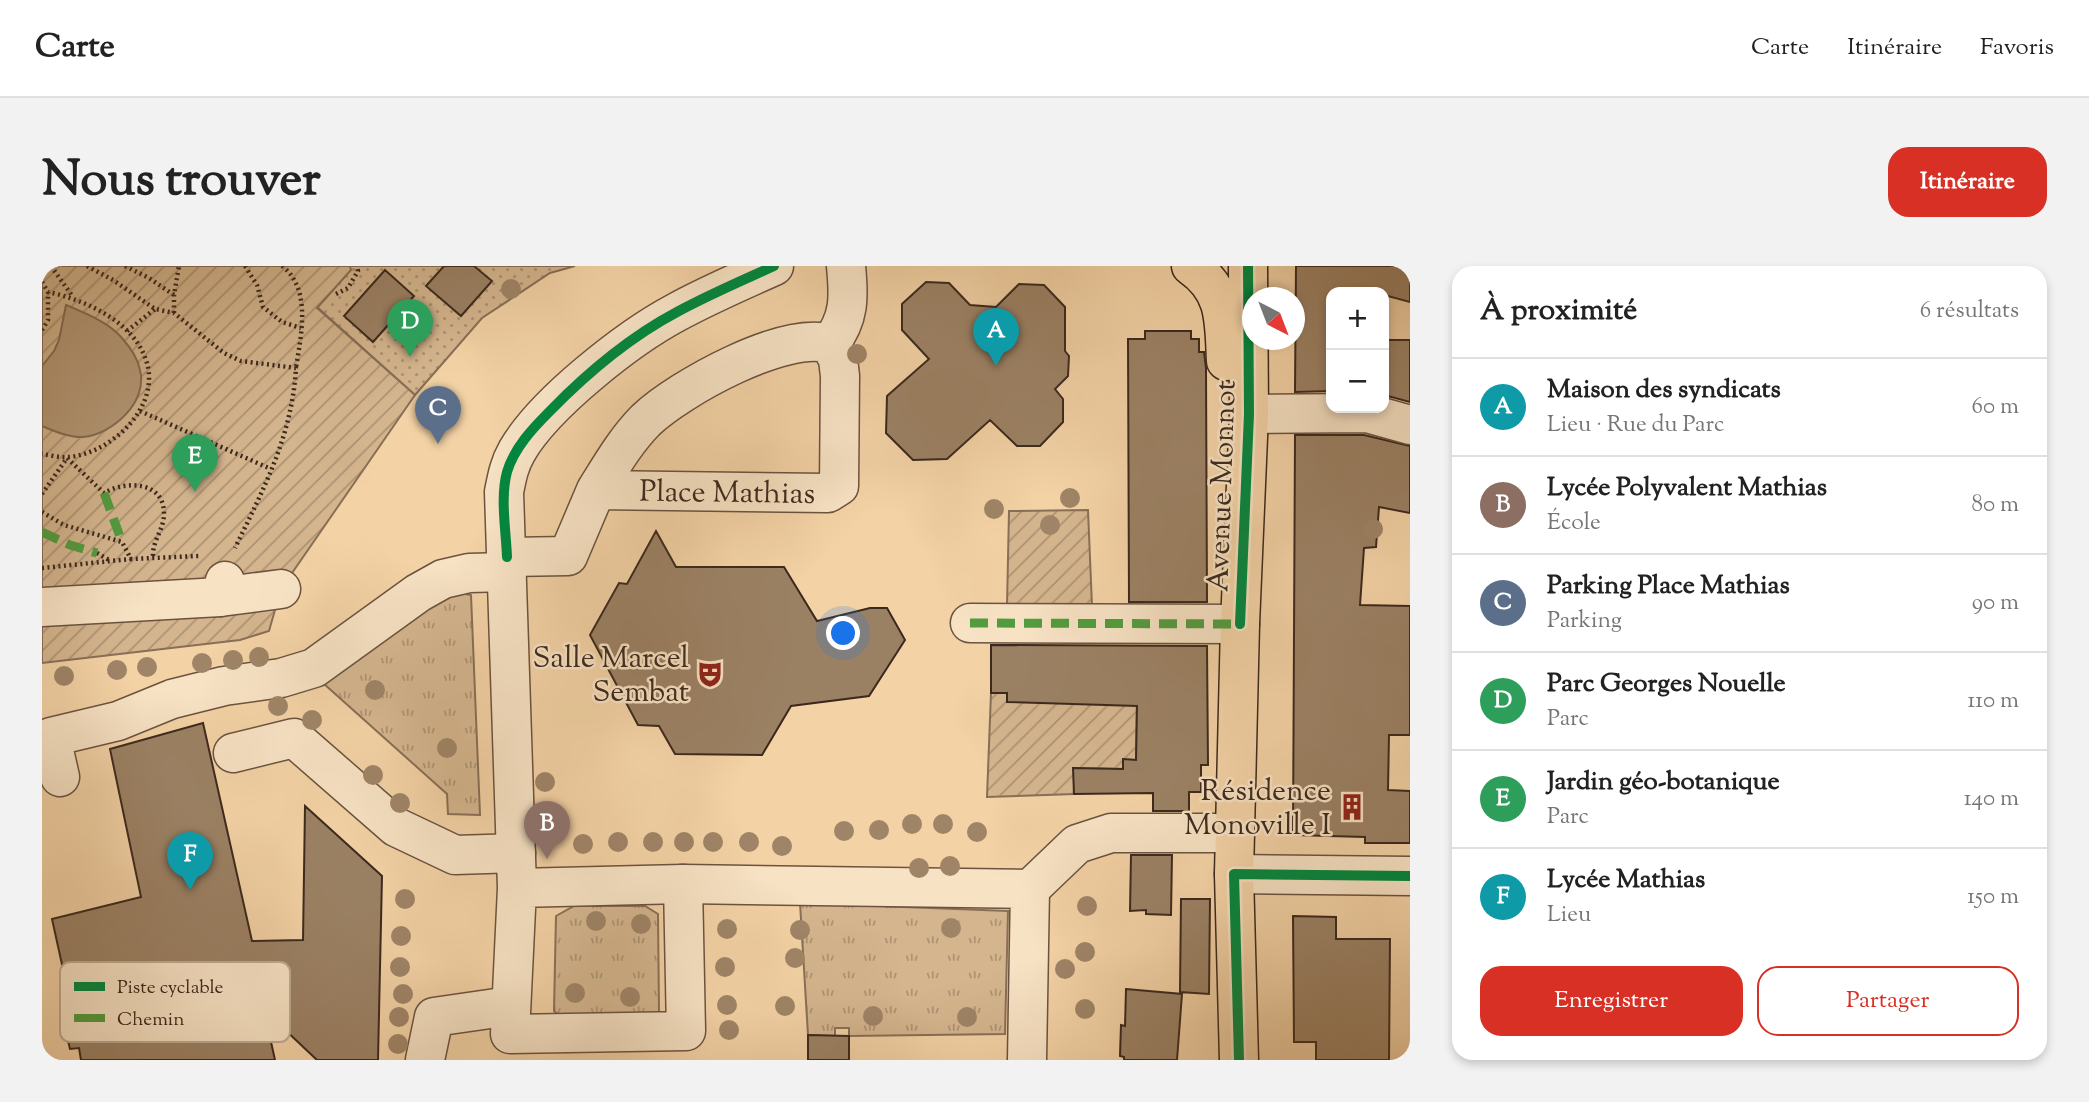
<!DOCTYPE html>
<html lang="fr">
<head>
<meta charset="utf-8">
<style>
  body { margin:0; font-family:"Sorts Mill Goudy",serif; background:#f2f2f2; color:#222 }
  .controls { position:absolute; right:21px; top:21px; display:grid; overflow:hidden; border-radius:14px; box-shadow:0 4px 10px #0003 }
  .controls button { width:63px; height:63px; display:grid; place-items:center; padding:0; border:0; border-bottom:2px solid #e0e0e0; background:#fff; color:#222; font:35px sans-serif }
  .compass { position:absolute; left:1200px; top:21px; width:63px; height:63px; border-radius:50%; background:#fff; box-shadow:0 4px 10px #0003; rotate:138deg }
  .you { position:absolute; left:802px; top:368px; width:24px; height:24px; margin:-18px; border:5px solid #fff; border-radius:50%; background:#1a73e8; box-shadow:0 0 0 10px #1a73e833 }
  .badge { display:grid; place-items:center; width:46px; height:46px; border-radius:50%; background:#d93025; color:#fff; font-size:23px; font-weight:700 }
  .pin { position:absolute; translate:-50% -58px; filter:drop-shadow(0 2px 4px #0008) }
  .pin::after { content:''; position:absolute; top:37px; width:24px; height:21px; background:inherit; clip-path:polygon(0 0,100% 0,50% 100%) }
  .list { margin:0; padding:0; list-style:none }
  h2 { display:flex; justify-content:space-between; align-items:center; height:91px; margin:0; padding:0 28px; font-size:30px }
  h2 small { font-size:23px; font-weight:400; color:#767676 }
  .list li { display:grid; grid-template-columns:46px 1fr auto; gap:21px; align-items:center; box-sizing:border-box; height:98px; padding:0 28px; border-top:2px solid #e0e0e0 }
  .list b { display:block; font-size:26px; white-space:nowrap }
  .list p { margin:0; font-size:23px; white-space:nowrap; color:#767676 }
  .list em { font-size:23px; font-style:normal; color:#767676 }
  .actions { display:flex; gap:14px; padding:21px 28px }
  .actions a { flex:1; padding:16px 0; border:2px solid #d93025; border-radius:21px; text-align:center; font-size:24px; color:#d93025 }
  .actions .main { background:#d93025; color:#fff }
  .map { position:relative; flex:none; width:1368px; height:794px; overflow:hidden; border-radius:21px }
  header { display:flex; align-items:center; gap:42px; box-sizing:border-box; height:98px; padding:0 35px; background:#fff; border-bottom:2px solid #e0e0e0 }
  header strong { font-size:33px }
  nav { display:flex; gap:38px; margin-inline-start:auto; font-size:24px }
  .intro { display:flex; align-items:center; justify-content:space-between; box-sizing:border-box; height:168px; padding:0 42px }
  h1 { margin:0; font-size:49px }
  .button { padding:18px 32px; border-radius:21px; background:#d93025; color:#fff; font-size:24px; font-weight:700 }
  main { display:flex; gap:42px; padding:0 42px }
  aside { flex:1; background:#fff; border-radius:21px; box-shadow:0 4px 10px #0003 }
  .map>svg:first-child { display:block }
</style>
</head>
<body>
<header>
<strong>Carte</strong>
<nav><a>Carte</a><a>Itinéraire</a><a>Favoris</a></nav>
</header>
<div class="intro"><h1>Nous trouver</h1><a class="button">Itinéraire</a></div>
<main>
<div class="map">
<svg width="1368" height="794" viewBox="0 0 1368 794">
  <defs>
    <pattern id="grass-tufts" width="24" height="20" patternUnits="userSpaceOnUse" patternTransform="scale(1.75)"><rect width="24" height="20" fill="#d4b58e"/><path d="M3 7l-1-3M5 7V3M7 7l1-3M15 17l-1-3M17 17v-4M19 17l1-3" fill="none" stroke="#ad9373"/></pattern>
    <pattern id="park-dots" width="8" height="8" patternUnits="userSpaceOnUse" patternTransform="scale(1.75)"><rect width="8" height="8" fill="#d4b58e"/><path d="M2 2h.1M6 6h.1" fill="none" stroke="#ad9373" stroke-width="1.8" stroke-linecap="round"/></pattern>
    <pattern id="garden-furrows" width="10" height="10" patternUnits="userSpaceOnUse" patternTransform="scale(1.75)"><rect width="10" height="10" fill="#d4b58e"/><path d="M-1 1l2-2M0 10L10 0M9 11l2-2" fill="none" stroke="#ad9373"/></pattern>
  </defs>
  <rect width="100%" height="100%" fill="#f3d2a5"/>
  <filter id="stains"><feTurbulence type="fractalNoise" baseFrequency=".00286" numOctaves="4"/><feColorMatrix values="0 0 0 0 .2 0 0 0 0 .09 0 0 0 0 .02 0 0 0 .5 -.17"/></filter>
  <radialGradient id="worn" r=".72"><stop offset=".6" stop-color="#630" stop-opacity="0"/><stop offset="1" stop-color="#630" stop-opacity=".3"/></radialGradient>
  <path fill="url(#grass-tufts)" stroke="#886f56" stroke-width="2" d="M407 325 429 329 438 549 406 548 405 528 281 417Z
    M758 637 966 645 963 768 807 770V762H793V770L766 769Z
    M532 640H603L616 648 617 746 605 758 524 755 512 745 514 650Z"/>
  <path fill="url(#park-dots)" stroke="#886f56" stroke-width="2" d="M308 0H533L508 7 440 52 373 129 275 41 308 4Z"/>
  <path fill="url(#garden-furrows)" stroke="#886f56" stroke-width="2" d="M0 0H308L309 4 275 42 373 129 239 323 227 365 198 374 0 397Z
    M1046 244 1050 340H965L967 245Z
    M949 427H965V436L1095 429 1094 494 1081 493V503L1032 502V528L945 531Z"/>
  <path fill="#b59977" stroke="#856c53" stroke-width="2" d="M24 39C43 47 66 56 80 72 87 80 96 93 98 104 106 136 71 168 41 171 28 172 12 165 0 160V100L12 85 17 74Z"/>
  <path fill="#9b8164" stroke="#3c291d" stroke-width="2" d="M402 0H432L450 15 419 50 384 20Z
    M1254 0H1368V36L1342 29V26H1289V125L1253 126Z
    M343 4 372 30 331 76 302 50Z
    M884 16 907 17 928 39 954 41 977 18 1002 19 1023 41V85L1027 90 1026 110 1013 123 1021 133V156L998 180H975L948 154 905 193 871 194 844 167 845 130 887 93 860 64V38Z
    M1103 65H1149V73H1157V86H1162L1164 102 1165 336H1087L1086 73H1103Z
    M1342 74H1368V136L1342 129Z
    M1253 169H1322L1368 180V247L1337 241 1334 281 1322 282 1318 339 1368 340V469H1347L1346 524 1368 525V577H1323V571L1251 569Z
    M614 265 634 301H742L775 355 828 342H845L863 374 827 430 749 440 720 489 633 488 617 460 596 459 548 369 577 317 585 318Z
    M949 379 1165 380 1166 499H1159V526H1147V545H1111V527L1032 528 1031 502 1081 503V493L1094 494 1095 440 965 436V427H949Z
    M161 457 210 675 261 674 263 540 340 610 336 794H275L222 744 233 794H39L37 782 28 783 19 746 30 744 10 653 99 631 68 483Z
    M1089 589H1130L1129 649 1104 648V644L1088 645Z
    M1139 633H1168L1167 728 1138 726Z
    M1251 650 1294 651V673H1348L1347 794H1274V776H1252Z
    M1084 723 1140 728 1135 794H1082V791L1078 790 1079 759 1083 760Z
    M766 769 807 770V794H766Z"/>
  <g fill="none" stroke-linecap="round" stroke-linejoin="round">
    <defs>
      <g id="minor">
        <path d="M788 78C808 52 807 31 804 0"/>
        <path d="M1207 148 1325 147 1368 159"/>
        <path id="s1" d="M465 291 526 290 554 224 786 227 797 220 798 110 796 93 788 78C743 64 638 122 604 154 584 174 569 200 554 224"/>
        <path d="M178 331 239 323"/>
        <path d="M0 341 178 331 183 315"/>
        <path d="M928 357 1198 358"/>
        <path d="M191 487 252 472 354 561 413 589 474 587"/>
        <path d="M18 511 9 471 76 455 130 433 182 420 239 412 272 402 376 327 401 313 427 307 465 306"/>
        <path d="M1192 608 1368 610"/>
        <path d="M641 618 988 623 985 794"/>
        <path d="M475 622 641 618 644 765 468 768 475 622 462 226C465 211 467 199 475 185 502 138 586 72 635 46 666 29 699 15 732 0"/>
        <path d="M988 623 1035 578 1069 567H1193"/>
        <path d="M383 794 392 751 468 740"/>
      </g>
      <path id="major" d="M1149 0C1185 25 1182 56 1184 95
        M1197 794 1192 608 1198 358 1207 148 1206 0"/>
    </defs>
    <use href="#minor" stroke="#6a533f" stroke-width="41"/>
    <use href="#major" stroke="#3c291d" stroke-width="41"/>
    <path stroke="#3c291d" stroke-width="4.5" stroke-dasharray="2 3.5" stroke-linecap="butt" d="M9 0 31 31
      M45 0 71 14 113 43 132 47 182 87 199 95 254 102C250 170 222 222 193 282
      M83 0 107 12 132 29
      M203 0 215 19 221 41 240 56 259 62
      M240 0C270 23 259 69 254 102
      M0 16 6 26C43 34 91 55 104 94 120 140 70 187 27 191 18 192 8 189 0 188
      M294 28 306 22 316 5 315 0
      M132 47V29L137 0
      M0 64 6 54V26
      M85 65 113 43
      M98 145 229 203
      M0 228 25 192 62 227C84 214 123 215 122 249 121 266 110 274 111 292
      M0 246 22 259 80 276 89 293 157 290
      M55 287 69 295
      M0 302 89 293"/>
    <use href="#minor" stroke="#f7e2c4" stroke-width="38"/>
    <use href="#major" stroke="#f3d2a5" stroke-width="38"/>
    <path stroke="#529c3f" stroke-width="9" stroke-dasharray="18 9" stroke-linecap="butt" d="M62 227 80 276
      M0 266 28 279 55 287
      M928 357 1198 358"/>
    <defs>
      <path id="cycleway" d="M465 291C464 264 458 232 465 206 472 182 491 162 508 145 545 107 588 71 635 46 666 29 699 15 732 0
        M1198 358 1207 148 1206 0
        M1197 794 1192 608 1368 610"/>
    </defs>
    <use href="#cycleway" stroke="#f7e2c4" stroke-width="15"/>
    <use href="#cycleway" stroke="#00873e" stroke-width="10"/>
  </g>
  <g fill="#9f8467">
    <circle cx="469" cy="23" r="10"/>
    <circle cx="815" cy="88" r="10"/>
    <circle cx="1028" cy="232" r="10"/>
    <circle cx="952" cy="243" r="10"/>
    <circle cx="1008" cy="259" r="10"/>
    <circle cx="1331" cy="263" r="10"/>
    <circle cx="217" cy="391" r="10"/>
    <circle cx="191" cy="394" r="10"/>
    <circle cx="160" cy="397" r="10"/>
    <circle cx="105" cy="401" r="10"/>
    <circle cx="75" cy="404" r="10"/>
    <circle cx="22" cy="410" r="10"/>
    <circle cx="333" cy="424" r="10"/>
    <circle cx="236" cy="440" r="10"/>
    <circle cx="270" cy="454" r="10"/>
    <circle cx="405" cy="482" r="10"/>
    <circle cx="331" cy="509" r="10"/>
    <circle cx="503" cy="516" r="10"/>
    <circle cx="358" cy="537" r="10"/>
    <circle cx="870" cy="558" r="10"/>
    <circle cx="901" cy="558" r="10"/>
    <circle cx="837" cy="564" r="10"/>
    <circle cx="802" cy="565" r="10"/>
    <circle cx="935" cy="566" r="10"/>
    <circle cx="576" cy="576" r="10"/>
    <circle cx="611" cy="576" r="10"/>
    <circle cx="642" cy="576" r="10"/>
    <circle cx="671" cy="576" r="10"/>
    <circle cx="707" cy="576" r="10"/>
    <circle cx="541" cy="578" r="10"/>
    <circle cx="740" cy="580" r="10"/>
    <circle cx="908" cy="600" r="10"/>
    <circle cx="877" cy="602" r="10"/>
    <circle cx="363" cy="633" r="10"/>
    <circle cx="1045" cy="640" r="10"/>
    <circle cx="554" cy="655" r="10"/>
    <circle cx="599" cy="658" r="10"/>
    <circle cx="909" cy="662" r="10"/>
    <circle cx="685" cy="663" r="10"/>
    <circle cx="758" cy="664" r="10"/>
    <circle cx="359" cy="670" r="10"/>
    <circle cx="1043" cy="686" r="10"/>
    <circle cx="753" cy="692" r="10"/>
    <circle cx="358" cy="701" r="10"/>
    <circle cx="683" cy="701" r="10"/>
    <circle cx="1023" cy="703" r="10"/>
    <circle cx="533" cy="727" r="10"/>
    <circle cx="361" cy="728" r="10"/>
    <circle cx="588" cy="731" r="10"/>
    <circle cx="685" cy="739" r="10"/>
    <circle cx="743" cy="740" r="10"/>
    <circle cx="1043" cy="743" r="10"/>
    <circle cx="831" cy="750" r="10"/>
    <circle cx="357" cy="751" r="10"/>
    <circle cx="925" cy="751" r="10"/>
    <circle cx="687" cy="764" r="10"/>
    <circle cx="356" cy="778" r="10"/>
  </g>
  <defs>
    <symbol id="theatre-bare" viewBox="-9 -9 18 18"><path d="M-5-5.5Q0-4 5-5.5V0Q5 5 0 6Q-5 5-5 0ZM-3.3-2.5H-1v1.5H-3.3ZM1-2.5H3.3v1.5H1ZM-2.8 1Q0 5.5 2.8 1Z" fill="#8f2418" stroke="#f7e2c4" stroke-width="2.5" paint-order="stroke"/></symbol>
    <symbol id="building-bare" viewBox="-9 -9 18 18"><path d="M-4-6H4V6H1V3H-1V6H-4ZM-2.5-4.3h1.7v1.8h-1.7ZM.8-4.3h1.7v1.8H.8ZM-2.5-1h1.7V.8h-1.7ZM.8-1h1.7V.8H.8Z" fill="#8f2418" stroke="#f7e2c4" stroke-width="2.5" paint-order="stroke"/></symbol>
  </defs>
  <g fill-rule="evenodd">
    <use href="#theatre-bare" x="649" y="389" width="38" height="38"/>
    <use href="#building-bare" x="1291" y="522" width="38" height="38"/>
  </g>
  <g text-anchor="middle" stroke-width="5" stroke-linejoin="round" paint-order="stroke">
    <g font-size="30" fill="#3c291d" stroke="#f7e2c4">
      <text transform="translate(1179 220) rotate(-88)" y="10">Avenue Monnot</text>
      <text dy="10" stroke="none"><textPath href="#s1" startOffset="264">Place Mathias</textPath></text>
    </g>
    <g font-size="30" fill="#3c291d" stroke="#f7e2c4" text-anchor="end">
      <text x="647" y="401">Salle Marcel<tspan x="647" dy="34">Sembat</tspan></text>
      <text x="1289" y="534">Résidence<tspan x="1289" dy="34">Monoville I</tspan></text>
    </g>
  </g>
  <rect x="18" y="696" width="230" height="80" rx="10" fill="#f7e2c4" stroke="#bfaa92" stroke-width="2"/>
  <rect x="32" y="716" width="31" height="9" fill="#00873e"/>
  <rect x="32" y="748" width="31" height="8" fill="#529c3f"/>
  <g font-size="19" fill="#3c291d">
    <text x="75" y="727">Piste cyclable</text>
    <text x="75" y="759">Chemin</text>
  </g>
  <rect width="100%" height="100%" filter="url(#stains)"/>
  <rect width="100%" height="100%" fill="url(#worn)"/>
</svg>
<div class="controls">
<button>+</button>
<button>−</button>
</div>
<svg class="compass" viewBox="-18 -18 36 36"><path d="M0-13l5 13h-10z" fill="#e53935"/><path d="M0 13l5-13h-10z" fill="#767676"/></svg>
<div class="you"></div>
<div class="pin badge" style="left:954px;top:100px;background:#0f9aa8">A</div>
<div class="pin badge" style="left:505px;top:593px;background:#8d6e63">B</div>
<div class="pin badge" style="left:396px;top:178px;background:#5c6f8a">C</div>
<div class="pin badge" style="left:368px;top:91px;background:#2e9e5b">D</div>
<div class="pin badge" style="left:153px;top:226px;background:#2e9e5b">E</div>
<div class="pin badge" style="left:148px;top:624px;background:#0f9aa8">F</div>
</div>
<aside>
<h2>À proximité<small>6 résultats</small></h2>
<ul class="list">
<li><span class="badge" style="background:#0f9aa8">A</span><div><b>Maison des syndicats</b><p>Lieu · Rue du Parc</p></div><em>60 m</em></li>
<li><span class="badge" style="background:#8d6e63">B</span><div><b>Lycée Polyvalent Mathias</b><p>École</p></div><em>80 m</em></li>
<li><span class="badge" style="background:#5c6f8a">C</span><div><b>Parking Place Mathias</b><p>Parking</p></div><em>90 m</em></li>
<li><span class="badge" style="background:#2e9e5b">D</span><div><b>Parc Georges Nouelle</b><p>Parc</p></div><em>110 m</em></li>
<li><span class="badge" style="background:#2e9e5b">E</span><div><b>Jardin géo-botanique</b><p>Parc</p></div><em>140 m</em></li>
<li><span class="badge" style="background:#0f9aa8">F</span><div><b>Lycée Mathias</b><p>Lieu</p></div><em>150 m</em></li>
</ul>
<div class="actions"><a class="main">Enregistrer</a><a>Partager</a></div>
</aside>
</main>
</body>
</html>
